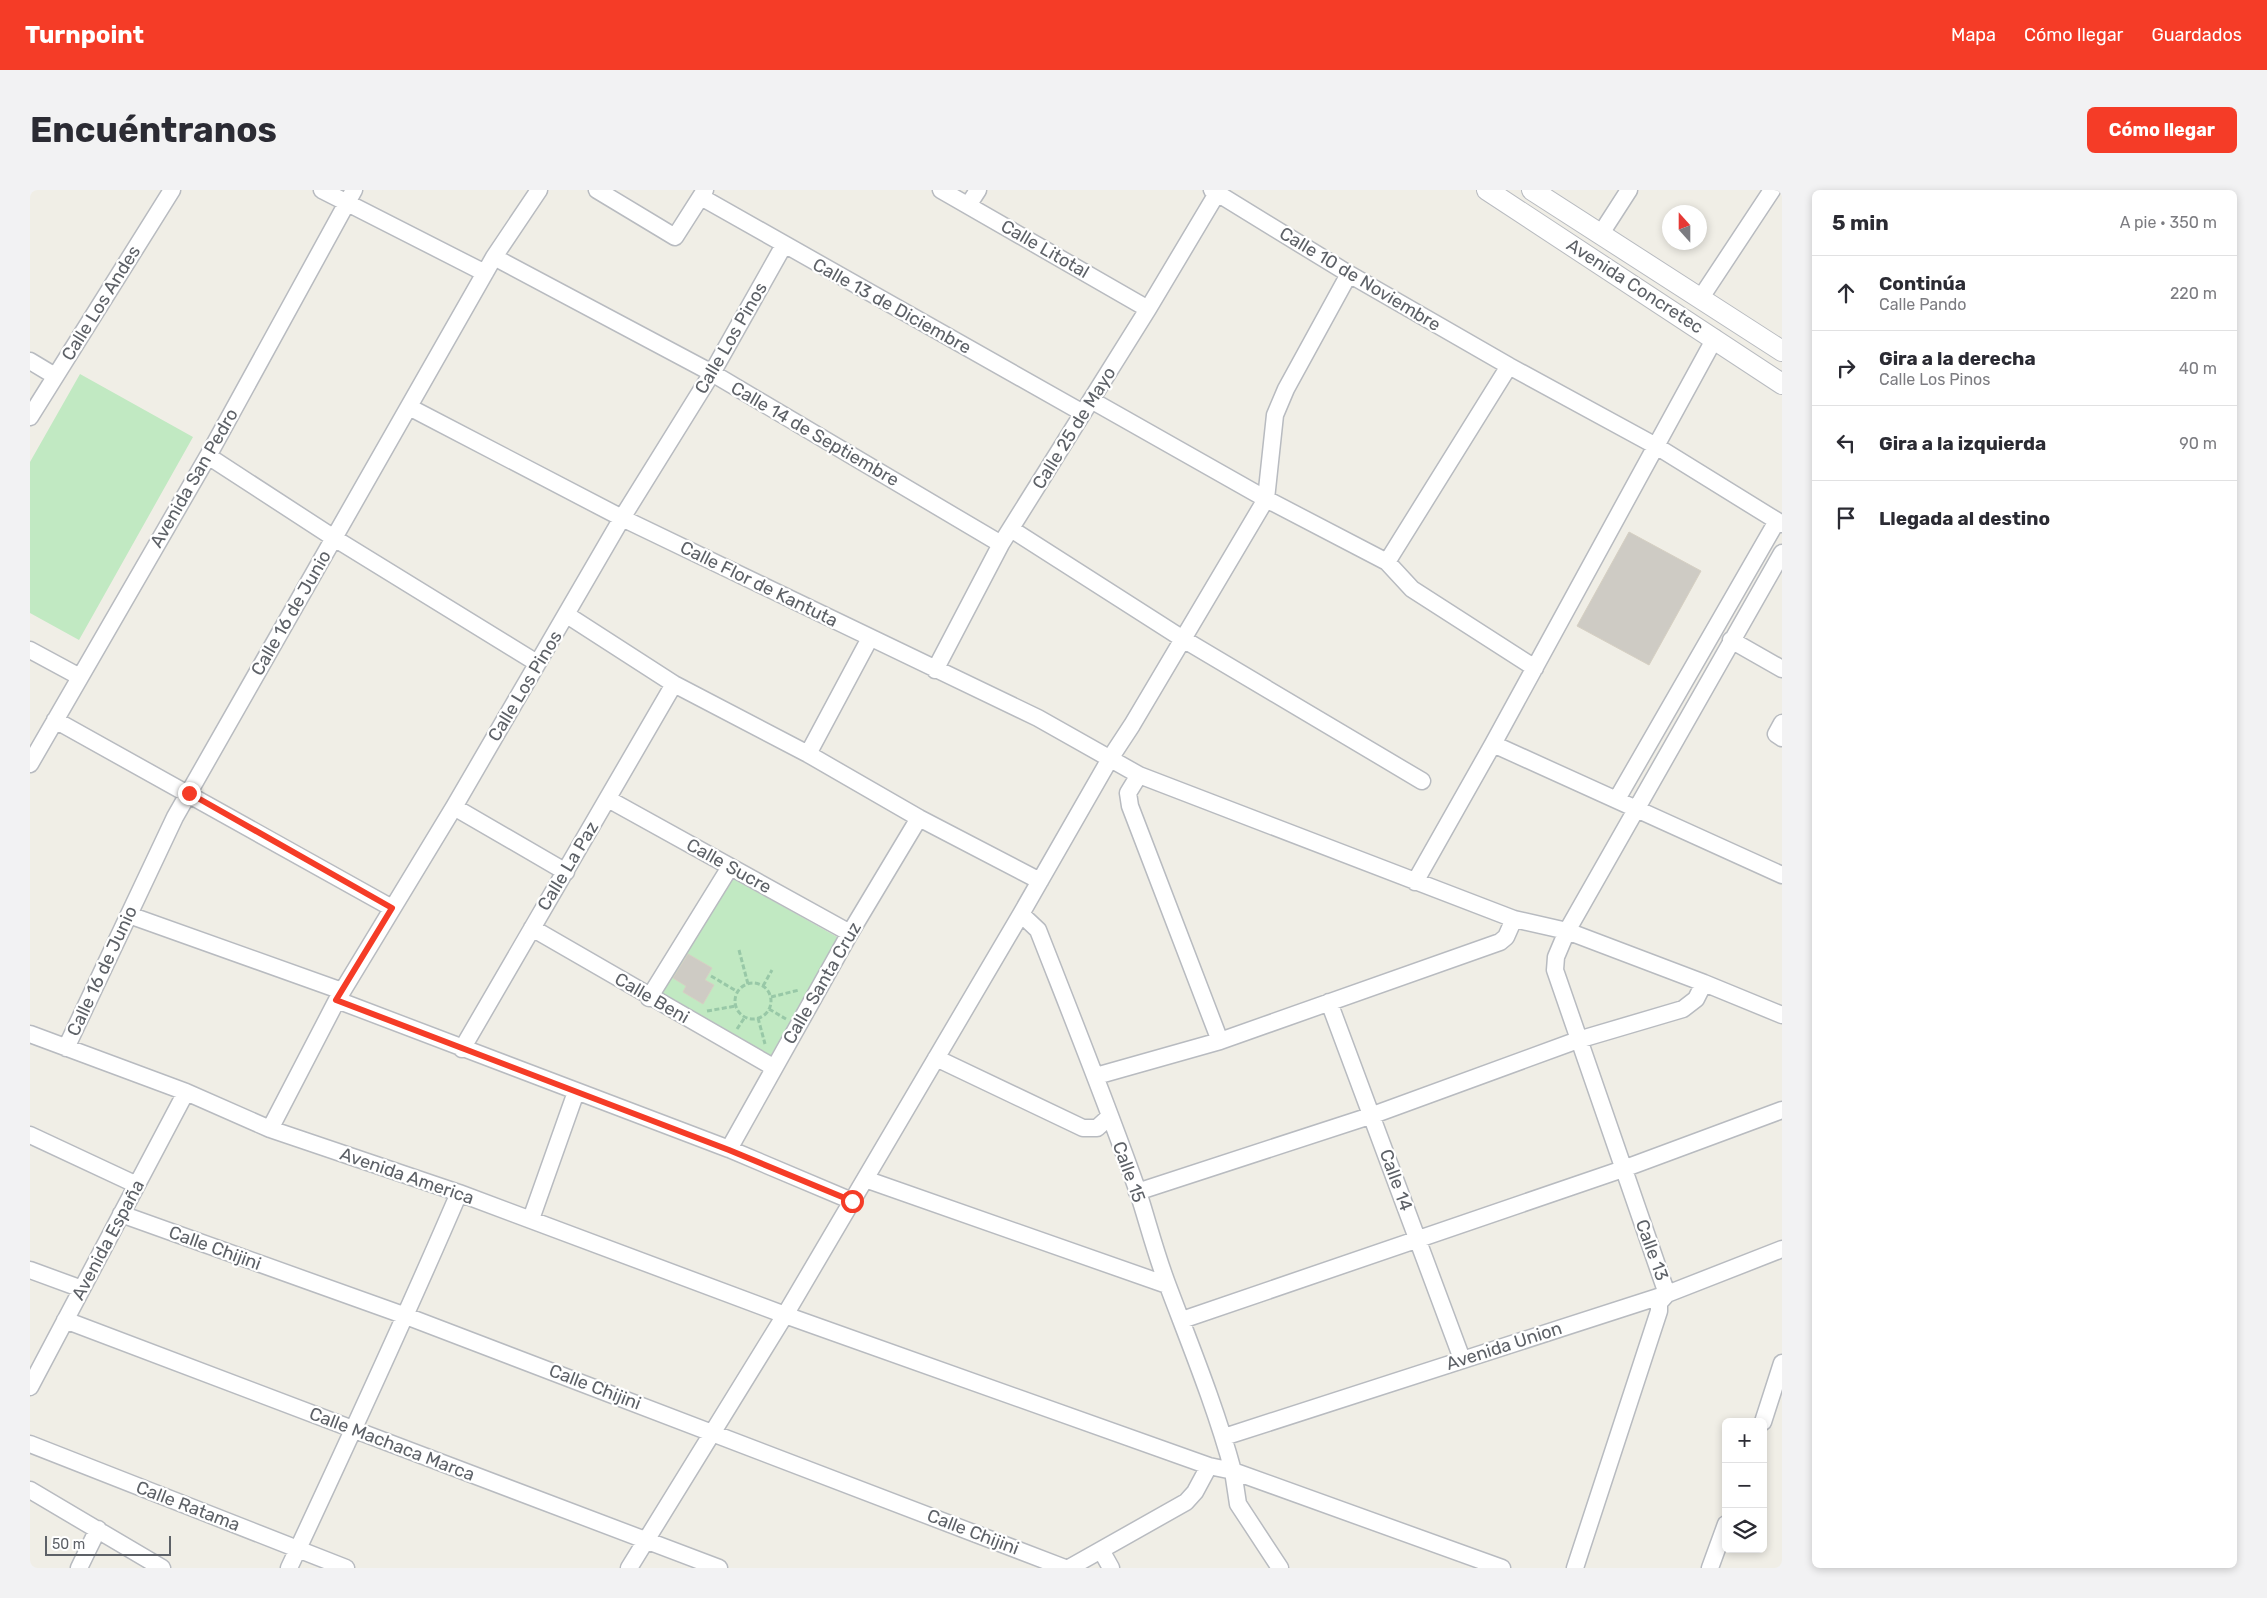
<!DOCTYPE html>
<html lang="es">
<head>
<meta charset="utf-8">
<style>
  body { margin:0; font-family:Rubik,sans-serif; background:#f2f2f3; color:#2b2b33 }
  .controls { position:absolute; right:15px; bottom:15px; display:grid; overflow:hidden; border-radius:8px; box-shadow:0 2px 8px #0003 }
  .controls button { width:45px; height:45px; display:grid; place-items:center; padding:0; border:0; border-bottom:1px solid #e1e1e2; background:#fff; color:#2b2b33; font:25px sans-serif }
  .compass { position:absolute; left:1632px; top:15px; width:45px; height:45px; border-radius:50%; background:#fff; box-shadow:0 2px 8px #0003; rotate:339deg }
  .scale { position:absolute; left:15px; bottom:12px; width:126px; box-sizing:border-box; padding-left:5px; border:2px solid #5d6167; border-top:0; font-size:14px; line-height:18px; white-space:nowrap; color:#5d6167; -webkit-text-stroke:4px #fff; paint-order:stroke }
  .stop { position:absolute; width:15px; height:15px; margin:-11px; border:4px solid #f53c27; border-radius:50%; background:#fff }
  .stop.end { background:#f53c27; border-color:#fff; box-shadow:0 1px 5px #0008 }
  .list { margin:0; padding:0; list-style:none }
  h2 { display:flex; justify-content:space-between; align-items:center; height:65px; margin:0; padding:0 20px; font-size:21px }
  h2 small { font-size:16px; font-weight:400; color:#7c7c81 }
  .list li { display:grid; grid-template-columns:32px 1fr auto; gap:15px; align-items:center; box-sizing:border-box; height:75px; padding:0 20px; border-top:1px solid #e1e1e2 }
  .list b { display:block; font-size:19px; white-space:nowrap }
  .list p { margin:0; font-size:16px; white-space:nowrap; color:#7c7c81 }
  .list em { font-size:16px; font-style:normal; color:#7c7c81 }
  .icon { flex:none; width:28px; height:28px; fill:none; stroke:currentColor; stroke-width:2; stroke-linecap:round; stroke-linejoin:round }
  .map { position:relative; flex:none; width:1752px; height:1378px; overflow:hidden; border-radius:8px }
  header { display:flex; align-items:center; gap:30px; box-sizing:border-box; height:70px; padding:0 25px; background:#f53c27; color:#fff }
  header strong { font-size:24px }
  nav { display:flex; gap:28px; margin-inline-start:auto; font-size:18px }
  .intro { display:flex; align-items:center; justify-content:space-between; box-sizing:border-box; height:120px; padding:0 30px }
  h1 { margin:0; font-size:35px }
  .button { padding:12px 22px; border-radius:8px; background:#f53c27; color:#fff; font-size:18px; font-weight:700 }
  main { display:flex; gap:30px; padding:0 30px }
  aside { flex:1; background:#fff; border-radius:8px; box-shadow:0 2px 8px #0003 }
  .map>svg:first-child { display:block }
</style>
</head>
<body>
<header>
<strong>Turnpoint</strong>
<nav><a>Mapa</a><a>Cómo llegar</a><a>Guardados</a></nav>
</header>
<div class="intro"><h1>Encuéntranos</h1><a class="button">Cómo llegar</a></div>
<main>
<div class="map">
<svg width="1752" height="1378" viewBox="0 0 1752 1378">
  <rect width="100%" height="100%" fill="#f0eee6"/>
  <path fill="#c1e9c2" d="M50 184 163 247 49 450 0 423V272Z
    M702 688 809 748 740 867 632 803Z"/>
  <path fill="#cecbc4" stroke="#d6d0c3" d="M1599 342 1671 381 1619 475 1547 436Z
    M658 764 682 778 675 790 684 795 673 814 653 802 656 796 643 788Z"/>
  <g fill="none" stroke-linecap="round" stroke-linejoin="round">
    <defs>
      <path id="minor" d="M292 0 455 83
        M567 0 645 47 675 0
        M911 0 1118 119
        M1182 0 1319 84 1479 176 1626 256 1752 334
        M671 7 1053 223
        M939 14 948 0
        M1570 45 1599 0
        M464 67 682 183 971 354
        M1670 109 1742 0
        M0 171 25 186
        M1061 210 1236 309 1357 372 1382 399 1505 478
        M379 217 592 328 1008 528 1109 585 1484 729 1537 741 1674 793 1752 825
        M0 227 142 0
        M178 266 304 348 507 473
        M981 339 1153 449 1392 591
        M1357 372 1479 176
        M537 425 644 494 778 564 889 628 1010 691
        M1701 450 1752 479
        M0 460 50 487
        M905 480 971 354 1118 119 1189 0
        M25 530 362 718
        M1752 533 1746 544 1752 548
        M1463 554 1752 685
        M778 564 840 448
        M0 574 178 266 324 0
        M1109 585 1098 603 1100 616 1190 851
        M578 609 820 743
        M1587 609 1747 331
        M424 617 536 682
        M1385 692 1463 554 1685 148
        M99 725 312 801
        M502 738 743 877
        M619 808 700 677
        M307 810 699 959 822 1011
        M1299 812 1432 1169
        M0 844 156 902 240 939 429 1003 755 1125 1179 1276 1203 1281C1186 1218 1161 1157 1138 1096 1126 1065 1118 1033 1108 1002 1077 914 1042 827 1008 740L991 724
        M36 858 145 627 464 67 509 0
        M432 859 644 494
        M906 868 1053 938H1067L1079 927
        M1066 886 1190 851 1470 752 1476 747 1484 729
        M240 939 307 810 424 617 592 328 682 183 754 55
        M0 945 107 995
        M699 959 820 743 889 628
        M835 989 1137 1095
        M1107 1002 1343 925 1548 850 1653 819 1666 809 1674 793
        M91 1024 376 1126 1035 1378
        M501 1029 546 902
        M0 1080 52 1099
        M35 1130 689 1378
        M1152 1130 1593 979 1752 920
        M0 1197 156 902
        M1733 1232 1752 1173
        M1194 1247 1637 1104 1752 1059
        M0 1254 316 1378
        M0 1300 132 1378
        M1071 1360 1081 1378
        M49 1378 68 1339
        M259 1378C317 1254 375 1129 429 1003
        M599 1378 755 1125 991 724 1081 567 1102 535 1236 309 1245 225 1256 199 1319 84
        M1039 1378 1156 1312 1165 1302 1179 1276
        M1250 1378 1208 1314 1203 1281 1472 1378
        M1545 1378 1629 1121V1113L1637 1104 1525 780 1526 767 1537 741 1752 363
        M1680 1378 1696 1334"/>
      <path id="tertiary" d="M1457 0 1752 194
        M1502 0 1752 161"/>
    </defs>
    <use href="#minor" stroke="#b8bbc0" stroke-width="19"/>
    <use href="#tertiary" stroke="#b8bbc0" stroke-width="22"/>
    <path stroke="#98c8a7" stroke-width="3" stroke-dasharray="5 2.5" stroke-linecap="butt" d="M709 760 718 794
      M681 786 708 802
      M705 811a18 18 0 1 1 36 0a18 18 0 1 1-36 0Z
      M733 796 742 780
      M741 807 769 800
      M739 819 756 829
      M677 821 706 816
      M728 828 735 854
      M707 839 715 827"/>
    <use href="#minor" stroke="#fff" stroke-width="16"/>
    <use href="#tertiary" stroke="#fff" stroke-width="20"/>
  </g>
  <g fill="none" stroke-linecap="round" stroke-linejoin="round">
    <path stroke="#f53c27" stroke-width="6" d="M159 603 362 718 306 810 699 960 822 1011"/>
  </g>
  <g text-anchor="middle" stroke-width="4.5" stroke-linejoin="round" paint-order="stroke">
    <g font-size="18" fill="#5d6167" stroke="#fff">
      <text transform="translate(1015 59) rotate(30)" y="6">Calle Litotal</text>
      <text transform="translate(1330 89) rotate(31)" y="6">Calle 10 de Noviembre</text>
      <text transform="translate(1605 96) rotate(33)" y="6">Avenida Concretec</text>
      <text transform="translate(71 113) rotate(-58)" y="6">Calle Los Andes</text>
      <text transform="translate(862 116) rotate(29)" y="6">Calle 13 de Diciembre</text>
      <text transform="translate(701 148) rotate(-60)" y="6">Calle Los Pinos</text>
      <text transform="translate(1044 238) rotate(-58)" y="6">Calle 25 de Mayo</text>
      <text transform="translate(785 244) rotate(30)" y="6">Calle 14 de Septiembre</text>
      <text transform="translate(164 288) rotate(-60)" y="6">Avenida San Pedro</text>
      <text transform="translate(729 394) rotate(26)" y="6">Calle Flor de Kantuta</text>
      <text transform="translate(261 423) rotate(-60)" y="6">Calle 16 de Junio</text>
      <text transform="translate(495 496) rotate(-59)" y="6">Calle Los Pinos</text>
      <text transform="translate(538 676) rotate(-59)" y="6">Calle La Paz</text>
      <text transform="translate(699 676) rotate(29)" y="6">Calle Sucre</text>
      <text transform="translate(72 781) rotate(-65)" y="6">Calle 16 de Junio</text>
      <text transform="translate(792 793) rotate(-60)" y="6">Calle Santa Cruz</text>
      <text transform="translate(622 808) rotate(30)" y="6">Calle Beni</text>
      <text transform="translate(1099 982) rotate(70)" y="6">Calle 15</text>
      <text transform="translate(377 986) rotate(19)" y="6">Avenida America</text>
      <text transform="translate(1366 990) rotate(70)" y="6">Calle 14</text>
      <text transform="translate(78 1050) rotate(-62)" y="6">Avenida España</text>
      <text transform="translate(185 1058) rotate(20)" y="6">Calle Chijini</text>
      <text transform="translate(1622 1060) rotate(70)" y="6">Calle 13</text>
      <text transform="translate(1474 1156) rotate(-18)" y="6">Avenida Union</text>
      <text transform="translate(565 1197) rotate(21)" y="6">Calle Chijini</text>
      <text transform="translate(362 1254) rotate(21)" y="6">Calle Machaca Marca</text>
      <text transform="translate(158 1316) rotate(21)" y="6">Calle Ratama</text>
      <text transform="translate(943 1342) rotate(21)" y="6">Calle Chijini</text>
    </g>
  </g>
</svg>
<div class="controls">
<button>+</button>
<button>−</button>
<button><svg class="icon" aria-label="layers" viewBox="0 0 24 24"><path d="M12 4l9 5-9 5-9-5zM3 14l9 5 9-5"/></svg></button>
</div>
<svg class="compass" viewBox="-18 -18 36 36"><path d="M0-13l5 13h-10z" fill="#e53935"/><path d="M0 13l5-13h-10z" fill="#7c7c81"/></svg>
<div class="scale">50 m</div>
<div class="stop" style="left:822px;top:1011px"></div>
<div class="stop end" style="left:159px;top:603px"></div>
</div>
<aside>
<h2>5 min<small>A pie · 350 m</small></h2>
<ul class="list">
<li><svg class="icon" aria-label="ahead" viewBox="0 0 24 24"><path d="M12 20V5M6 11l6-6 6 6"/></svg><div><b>Continúa</b><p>Calle Pando</p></div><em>220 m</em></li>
<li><svg class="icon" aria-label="right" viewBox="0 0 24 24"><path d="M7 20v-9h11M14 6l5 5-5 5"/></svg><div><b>Gira a la derecha</b><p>Calle Los Pinos</p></div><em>40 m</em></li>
<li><svg class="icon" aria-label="left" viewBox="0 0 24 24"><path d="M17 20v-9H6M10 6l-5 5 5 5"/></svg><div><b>Gira a la izquierda</b></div><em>90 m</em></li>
<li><svg class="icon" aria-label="arrive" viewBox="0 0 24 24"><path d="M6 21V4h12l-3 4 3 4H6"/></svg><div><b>Llegada al destino</b></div></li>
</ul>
</aside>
</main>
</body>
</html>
